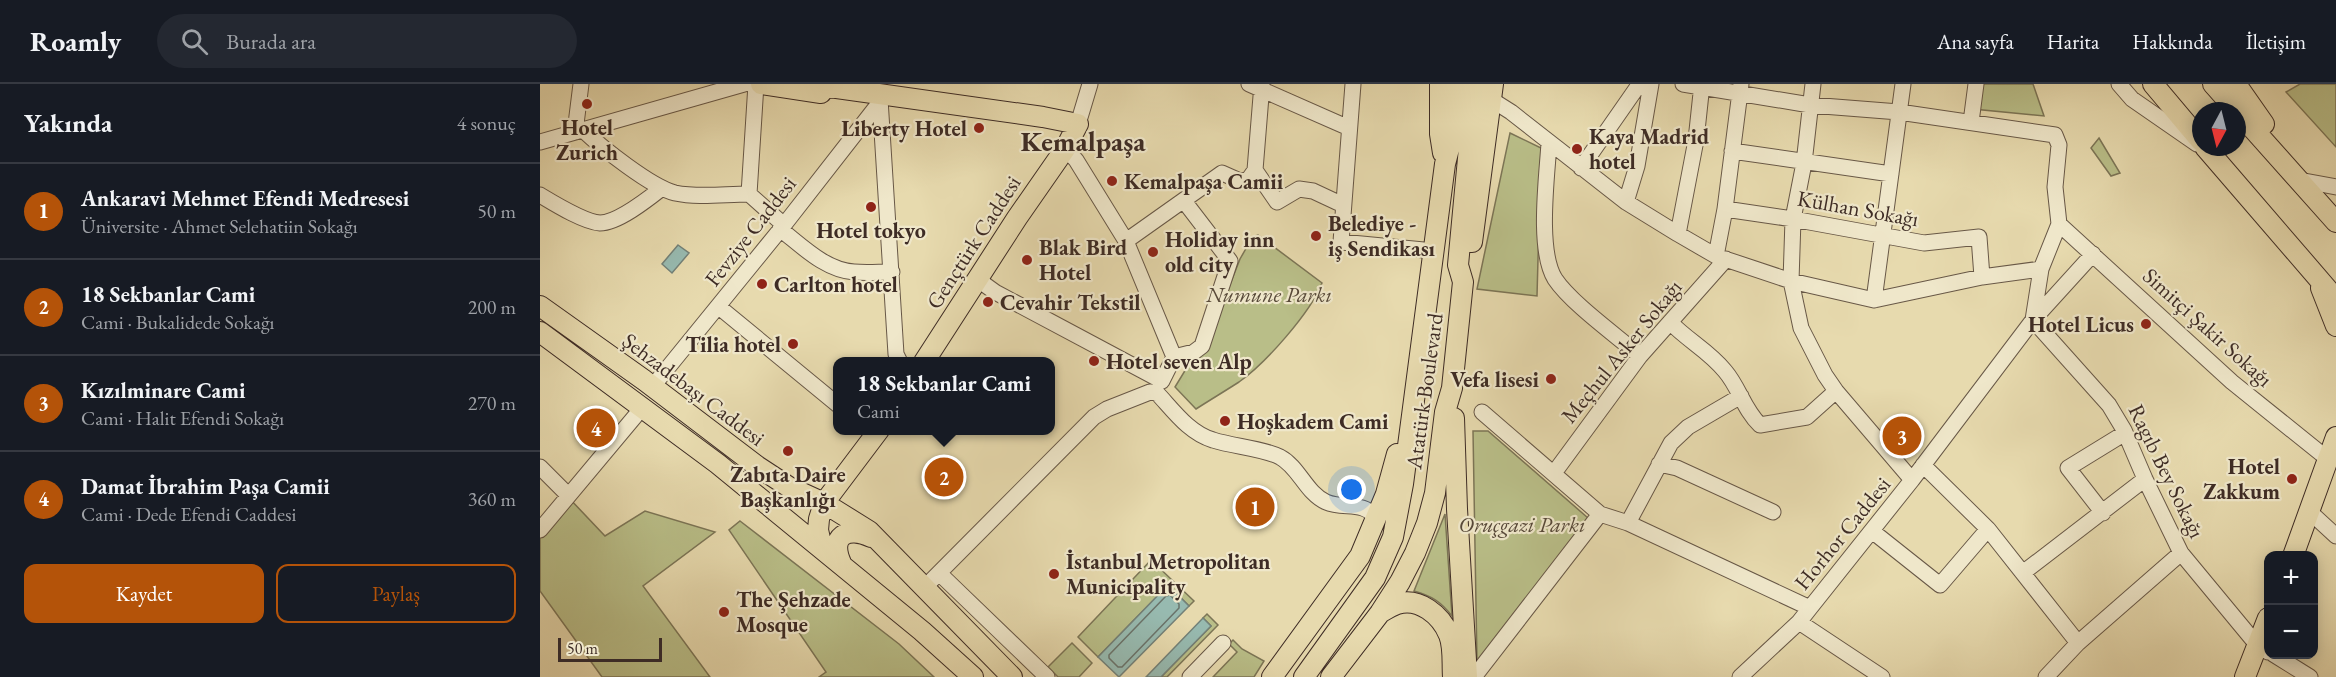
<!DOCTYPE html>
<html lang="tr">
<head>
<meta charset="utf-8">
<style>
  body { margin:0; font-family:"EB Garamond",serif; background:#242831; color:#f1f3f6 }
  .controls { position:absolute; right:18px; bottom:18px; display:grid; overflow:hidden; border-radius:12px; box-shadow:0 3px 15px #0003 }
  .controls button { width:54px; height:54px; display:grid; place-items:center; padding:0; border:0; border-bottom:2px solid #363941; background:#171b24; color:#f1f3f6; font:30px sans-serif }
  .compass { position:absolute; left:1652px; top:18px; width:54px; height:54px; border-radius:50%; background:#171b24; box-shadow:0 3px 15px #0003; rotate:187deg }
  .scale { position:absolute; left:18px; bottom:15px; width:104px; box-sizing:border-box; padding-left:6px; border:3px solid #3e2c25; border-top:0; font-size:16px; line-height:21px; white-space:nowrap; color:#3e2c25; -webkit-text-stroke:4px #efe7ca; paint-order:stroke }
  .you { position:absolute; left:812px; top:406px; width:21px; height:21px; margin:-15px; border:4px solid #fff; border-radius:50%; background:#1a73e8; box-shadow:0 0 0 9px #1a73e833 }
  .badge { display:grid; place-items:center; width:39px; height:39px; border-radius:50%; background:#b45309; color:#fff; font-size:20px; font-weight:700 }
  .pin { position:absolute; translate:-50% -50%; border:3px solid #fff; box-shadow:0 2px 6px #0006 }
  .popup { position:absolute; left:293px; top:273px; width:222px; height:78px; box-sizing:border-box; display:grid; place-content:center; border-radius:12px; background:#171b24; filter:drop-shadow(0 2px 4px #0005); font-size:20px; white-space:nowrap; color:#9ea1a6 }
  .popup b { font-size:22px; color:#f1f3f6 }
  .popup::after { content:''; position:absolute; left:50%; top:100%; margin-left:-12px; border:12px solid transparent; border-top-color:#171b24 }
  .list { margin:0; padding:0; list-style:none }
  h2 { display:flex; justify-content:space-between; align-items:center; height:78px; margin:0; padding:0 24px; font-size:26px }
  h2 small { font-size:20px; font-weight:400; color:#9ea1a6 }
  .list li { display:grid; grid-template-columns:39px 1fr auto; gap:18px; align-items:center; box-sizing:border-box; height:96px; padding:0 24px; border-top:2px solid #363941 }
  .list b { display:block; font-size:22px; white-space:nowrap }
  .list p { margin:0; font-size:20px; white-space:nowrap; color:#9ea1a6 }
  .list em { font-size:20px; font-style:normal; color:#9ea1a6 }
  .actions { display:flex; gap:12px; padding:18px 24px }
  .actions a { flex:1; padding:14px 0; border:2px solid #b45309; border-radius:12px; text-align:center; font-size:21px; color:#b45309 }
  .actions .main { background:#b45309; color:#fff }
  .icon { flex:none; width:33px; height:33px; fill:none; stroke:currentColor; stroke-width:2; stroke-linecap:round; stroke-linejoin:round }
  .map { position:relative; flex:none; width:1796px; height:593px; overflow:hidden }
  header { display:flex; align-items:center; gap:36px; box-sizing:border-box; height:84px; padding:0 30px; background:#171b24; border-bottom:2px solid #363941 }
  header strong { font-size:28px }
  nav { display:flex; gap:33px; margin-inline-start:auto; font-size:21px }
  .search { width:420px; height:54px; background:#242831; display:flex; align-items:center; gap:15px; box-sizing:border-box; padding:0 21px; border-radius:33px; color:#9ea1a6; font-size:22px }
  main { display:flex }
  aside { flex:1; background:#171b24 }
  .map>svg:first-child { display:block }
</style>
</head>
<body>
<header>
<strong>Roamly</strong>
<div class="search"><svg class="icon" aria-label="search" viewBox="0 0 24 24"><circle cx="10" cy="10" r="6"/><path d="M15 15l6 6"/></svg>Burada ara</div>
<nav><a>Ana sayfa</a><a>Harita</a><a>Hakkında</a><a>İletişim</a></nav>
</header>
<main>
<aside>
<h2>Yakında<small>4 sonuç</small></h2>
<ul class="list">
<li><span class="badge">1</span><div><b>Ankaravi Mehmet Efendi Medresesi</b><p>Üniversite · Ahmet Selehatiin Sokağı</p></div><em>50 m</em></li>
<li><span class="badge">2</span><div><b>18 Sekbanlar Cami</b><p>Cami · Bukalidede Sokağı</p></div><em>200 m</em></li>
<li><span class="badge">3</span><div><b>Kızılminare Cami</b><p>Cami · Halit Efendi Sokağı</p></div><em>270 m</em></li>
<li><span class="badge">4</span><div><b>Damat İbrahim Paşa Camii</b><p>Cami · Dede Efendi Caddesi</p></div><em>360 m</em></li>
</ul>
<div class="actions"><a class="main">Kaydet</a><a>Paylaş</a></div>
</aside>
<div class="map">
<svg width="1796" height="593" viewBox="0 0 1796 593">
  <rect width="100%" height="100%" fill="#e7daae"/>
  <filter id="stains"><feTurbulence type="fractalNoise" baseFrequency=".00333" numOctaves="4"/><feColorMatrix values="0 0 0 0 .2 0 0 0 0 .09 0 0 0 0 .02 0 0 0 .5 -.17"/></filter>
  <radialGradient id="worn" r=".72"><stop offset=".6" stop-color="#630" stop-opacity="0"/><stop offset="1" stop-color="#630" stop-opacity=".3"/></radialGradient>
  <path fill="#b9be88" stroke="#7c7556" stroke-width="1.5" d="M1438 0H1493L1504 32 1433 25Z
    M1760 0H1796V63L1746 8Z
    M970 49 1001 64 997 212 937 205Z
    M1559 54 1580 89 1571 92 1551 64Z
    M718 151 782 199C771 228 725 280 699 298 685 307 670 316 656 325L635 303 649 280 664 267 700 175 712 154Z
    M933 347H948L1048 434 937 579Z
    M28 413 65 452 105 427 175 448 103 502 170 593H62L0 507V450Z
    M905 430 912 532C901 518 892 512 874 507Z
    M200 437 359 560 394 593H279L286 588 189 446Z
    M611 476 654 517 649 522 628 501 558 573 538 553Z
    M667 530 678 541 627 593H621L671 542 663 534Z
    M693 556 702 565 724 577 714 593H673L697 568 689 560Z
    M532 559 552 579 539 593H518L508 583Z"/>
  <path fill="#97bab0" stroke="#738178" stroke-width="1.5" d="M138 161 149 169 132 189 122 180Z
    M628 501 649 522 579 593 558 573Z
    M663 534 671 542 621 593H606Z"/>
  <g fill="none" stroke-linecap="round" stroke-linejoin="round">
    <path stroke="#6a736a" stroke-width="1.5" d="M630 511 639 520V524L582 583H578L569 574V571L626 512Z"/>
    <defs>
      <path id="minor" d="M216 0 209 110 244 141
        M709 0 809 44
        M813 0 801 158 894 167
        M1143 0 1270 21 1359 28 1515 51 1519 61 1515 103 1519 140 1501 185 1493 236 1553 170
        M1273 0 1264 79 1253 135 1251 197 1261 244 1285 291 1296 307 1372 396
        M1579 0 1592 15 1657 60
        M340 15 356 270 360 278
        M952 16 971 28 1086 118 1138 150 1176 172 1251 197 1334 216 1442 193 1501 185
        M1431 38 1436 0
        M538 40 550 0
        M43 46C61 63 111 103 135 109 158 114 185 110 209 110
        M35 48 41 0
        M0 58 204 0
        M1009 59C1007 93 997 166 1015 195 1031 219 1077 252 1100 272
        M525 65 536 76 586 157 634 273
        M1192 67 1351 90
        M1041 84 1096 5 1105 0
        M715 86 737 118 759 105 773 107 803 121
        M1759 96 1796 103
        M0 111C15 120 44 138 60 139 78 139 108 115 122 104
        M1086 118 1097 82 1111 0
        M1185 125 1253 135 1384 159 1439 153 1442 193
        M1519 140 1692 298 1789 376
        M240 145C262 162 285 186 314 188 326 189 339 188 352 188
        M1138 150 1156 56 1162 0
        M586 157 682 89 700 97 708 96 715 86 722 0
        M1176 172 1185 125 1201 0
        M437 195 455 208 622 297 634 273
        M1334 216 1363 0
        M179 223 298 321
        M1130 238C1147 256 1169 267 1185 287 1199 303 1204 326 1220 341L1267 333 1296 307
        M634 273 654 268 662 262 690 177 644 117
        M113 302 244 141 340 18
        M942 328 1060 430 1088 439 1270 524
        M1119 380 1137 384 1233 428
        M1383 381 1448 445 1538 559
        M0 383 28 411
        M1014 389 1100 272 1186 175
        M1770 428 1796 452
        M1563 429 1528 384 1585 349
        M1088 439 1131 359 1148 343 1201 312
        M0 446 102 324
        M1332 447 1400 501 1448 445
        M1484 488 1605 395
        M399 489 507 593
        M385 503 554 333 567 325 610 308 617 309C633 326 649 349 673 356 695 363 719 363 740 373 759 383 766 409 786 418 804 426 823 416 836 434
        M1259 538 1342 593
        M1733 570 1770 593
        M650 593 683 559
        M934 593 1060 430
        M1200 593 1259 538 1270 524 1372 396 1493 236 1569 321 1584 346 1605 395 1641 469 1718 562 1728 568
        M1506 593 1538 559 1641 469"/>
      <path id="major" d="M221 0 281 9
        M268 0 503 33 538 40 525 65 477 134 384 278
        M900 0V50L903 69
        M1613 0 1661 57
        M1673 0 1796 138
        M1696 0 1724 40
        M1665 63 1796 215
        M932 158 953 0
        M1781 204 1796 242
        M0 222 104 296 217 382 249 403 284 419 329 447 472 593
        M0 248 178 380 382 547 433 593
        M914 334 917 425 927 593
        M282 464 278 446 279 435 284 419 339 346
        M1753 472 1796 353
        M301 479C289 452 307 442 331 453
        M840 529C845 526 851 522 857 520 879 513 901 531 909 551 914 563 912 580 913 593
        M732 593 820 472 846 410 857 370
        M764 593 835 494 853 453 863 400 905 80 911 57 920 0
        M791 593 840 529 860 498 875 469 887 439 895 409 905 328 912 304 923 198 918 181 935 0
        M1705 593 1728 534"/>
    </defs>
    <use href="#minor" stroke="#685847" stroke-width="17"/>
    <use href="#major" stroke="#3e2c25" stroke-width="22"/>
    <use href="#minor" stroke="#efe7ca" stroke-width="15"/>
    <use href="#major" stroke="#e7daae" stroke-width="20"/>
  </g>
  <g fill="#8f2418" stroke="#efe7ca" stroke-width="2">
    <circle cx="47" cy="20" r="6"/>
    <circle cx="439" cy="44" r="6"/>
    <circle cx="1037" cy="65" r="6"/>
    <circle cx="572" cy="97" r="6"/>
    <circle cx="331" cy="123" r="6"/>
    <circle cx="776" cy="152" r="6"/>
    <circle cx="613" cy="168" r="6"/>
    <circle cx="487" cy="176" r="6"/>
    <circle cx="222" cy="200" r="6"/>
    <circle cx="448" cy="218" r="6"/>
    <circle cx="1606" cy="240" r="6"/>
    <circle cx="253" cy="260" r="6"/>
    <circle cx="554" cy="277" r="6"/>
    <circle cx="1011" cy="295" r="6"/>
    <circle cx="685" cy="337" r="6"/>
    <circle cx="248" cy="367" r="6"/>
    <circle cx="1752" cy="395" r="6"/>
    <circle cx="514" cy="490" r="6"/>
    <circle cx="184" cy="528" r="6"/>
  </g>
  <g text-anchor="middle" stroke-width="4.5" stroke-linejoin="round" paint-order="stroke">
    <g font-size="22" font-weight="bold" fill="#3e2c25" stroke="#efe7ca" text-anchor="start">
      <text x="47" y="51" text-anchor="middle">Hotel<tspan x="47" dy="25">Zurich</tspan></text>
      <text x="427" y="52" text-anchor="end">Liberty Hotel</text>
      <text x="1049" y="60">Kaya Madrid<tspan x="1049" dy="25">hotel</tspan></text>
      <text x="584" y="105">Kemalpaşa Camii</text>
      <text x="788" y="147">Belediye -<tspan x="788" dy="25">iş Sendikası</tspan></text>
      <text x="331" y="154" text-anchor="middle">Hotel tokyo</text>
      <text x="625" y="163">Holiday inn<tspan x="625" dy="25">old city</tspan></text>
      <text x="499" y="171">Blak Bird<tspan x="499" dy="25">Hotel</tspan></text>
      <text x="234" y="208">Carlton hotel</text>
      <text x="460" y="226">Cevahir Tekstil</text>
      <text x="1594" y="248" text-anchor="end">Hotel Licus</text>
      <text x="241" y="268" text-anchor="end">Tilia hotel</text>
      <text x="566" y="285">Hotel seven Alp</text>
      <text x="999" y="303" text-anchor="end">Vefa lisesi</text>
      <text x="697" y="345">Hoşkadem Cami</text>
      <text x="1740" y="390" text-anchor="end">Hotel<tspan x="1740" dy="25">Zakkum</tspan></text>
      <text x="248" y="398" text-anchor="middle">Zabıta Daire<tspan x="248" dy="25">Başkanlığı</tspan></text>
      <text x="526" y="485">İstanbul Metropolitan<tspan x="526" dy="25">Municipality</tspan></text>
      <text x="196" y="523">The Şehzade<tspan x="196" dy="25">Mosque</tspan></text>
    </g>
    <g font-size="22" fill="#3e2c25" stroke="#efe7ca">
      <text transform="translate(1318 124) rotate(10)" y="8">Külhan Sokağı</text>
      <text transform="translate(210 147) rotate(-52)" y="8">Fevziye Caddesi</text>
      <text transform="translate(433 158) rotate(-57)" y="8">Gençtürk Caddesi</text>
      <text transform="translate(1668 243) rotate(42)" y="8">Simitçi Şakir Sokağı</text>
      <text transform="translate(1081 267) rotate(-51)" y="8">Meçhul Asker Sokağı</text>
      <text transform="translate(154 305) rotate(37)" y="8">Şehzadebaşı Caddesi</text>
      <text transform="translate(884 307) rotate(-82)" y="8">Atatürk Boulevard</text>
      <text transform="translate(1627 387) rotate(64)" y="8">Ragıb Bey Sokağı</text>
      <text transform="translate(1302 449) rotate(-51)" y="8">Horhor Caddesi</text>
    </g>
    <g font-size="22" font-style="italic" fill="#574939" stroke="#efe7ca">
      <text x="729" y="218">Numune Parkı</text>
      <text x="982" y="448">Oruçgazi Parkı</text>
    </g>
    <g font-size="28" font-weight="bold" fill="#3e2c25" stroke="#efe7ca">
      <text x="543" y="67">Kemalpaşa</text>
    </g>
  </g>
  <rect width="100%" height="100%" filter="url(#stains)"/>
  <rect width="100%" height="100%" fill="url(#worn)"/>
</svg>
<div class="controls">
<button>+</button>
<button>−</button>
</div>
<svg class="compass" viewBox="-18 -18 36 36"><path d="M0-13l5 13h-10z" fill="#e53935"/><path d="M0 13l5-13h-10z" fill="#9ea1a6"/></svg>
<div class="scale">50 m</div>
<div class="you"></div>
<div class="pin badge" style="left:715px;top:423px">1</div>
<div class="pin badge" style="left:404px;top:393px">2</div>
<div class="popup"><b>18 Sekbanlar Cami</b>Cami</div>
<div class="pin badge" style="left:1362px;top:352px">3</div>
<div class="pin badge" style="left:56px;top:344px">4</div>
</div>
</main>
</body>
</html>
